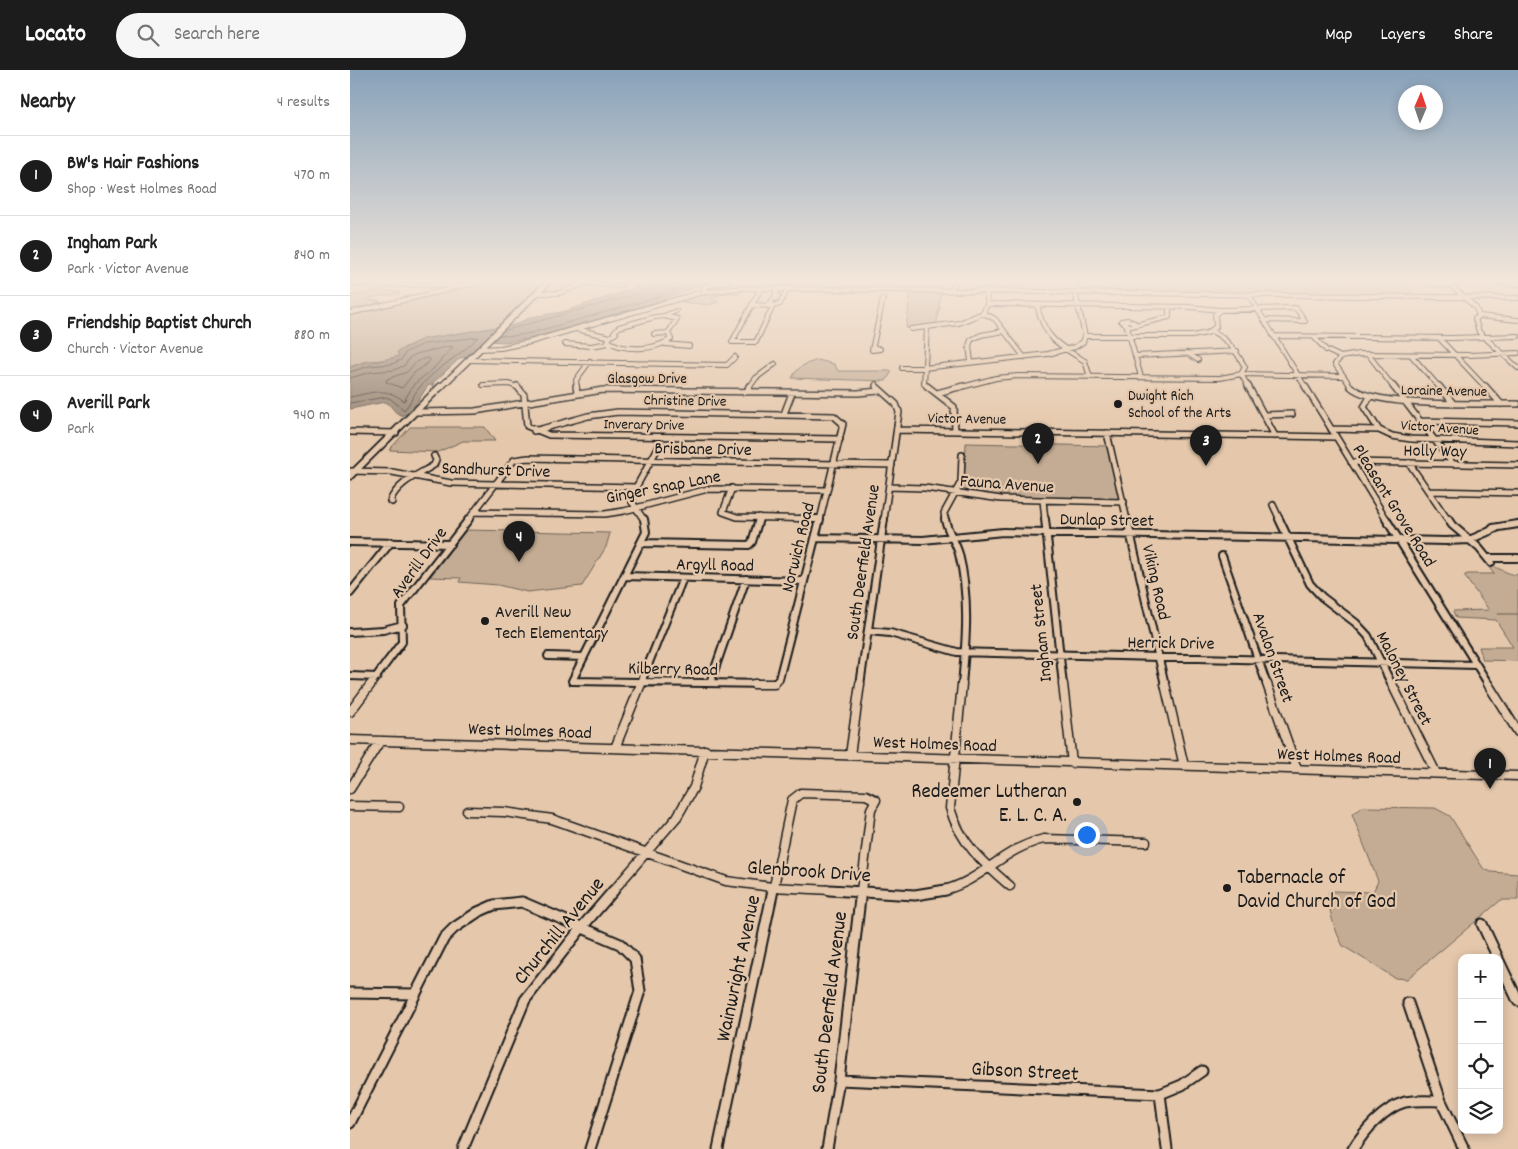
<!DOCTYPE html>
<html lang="en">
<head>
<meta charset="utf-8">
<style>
  body { margin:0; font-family:Dekko,sans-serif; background:#f6f6f6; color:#222 }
  .controls { position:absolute; right:15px; bottom:15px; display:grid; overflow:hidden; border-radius:10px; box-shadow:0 2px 12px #0003 }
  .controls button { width:45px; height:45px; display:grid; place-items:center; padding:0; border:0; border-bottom:1px solid #e0e0e0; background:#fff; color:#222; font:25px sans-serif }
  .compass { position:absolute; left:1048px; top:15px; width:45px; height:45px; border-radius:50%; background:#fff; box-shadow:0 2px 12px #0003; rotate:2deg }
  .you { position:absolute; left:736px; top:764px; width:18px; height:18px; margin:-12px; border:4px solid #fff; border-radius:50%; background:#1a73e8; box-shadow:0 0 0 8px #1a73e833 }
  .badge { display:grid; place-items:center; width:32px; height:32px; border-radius:50%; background:#1c1c1c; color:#fff; font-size:16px; font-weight:700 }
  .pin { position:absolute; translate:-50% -41px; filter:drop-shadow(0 1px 2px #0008) }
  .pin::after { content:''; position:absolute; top:26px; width:18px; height:15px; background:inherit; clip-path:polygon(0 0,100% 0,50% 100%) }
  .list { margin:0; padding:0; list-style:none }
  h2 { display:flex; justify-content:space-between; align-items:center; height:65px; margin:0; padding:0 20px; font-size:21px }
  h2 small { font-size:16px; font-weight:400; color:#767676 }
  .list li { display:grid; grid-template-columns:32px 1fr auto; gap:15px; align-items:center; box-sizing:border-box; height:80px; padding:0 20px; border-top:1px solid #e0e0e0 }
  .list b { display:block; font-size:19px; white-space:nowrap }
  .list p { margin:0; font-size:16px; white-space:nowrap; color:#767676 }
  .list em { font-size:16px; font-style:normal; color:#767676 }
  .icon { flex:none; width:28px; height:28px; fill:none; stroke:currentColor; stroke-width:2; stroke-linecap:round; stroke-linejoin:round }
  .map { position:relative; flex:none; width:1168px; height:1079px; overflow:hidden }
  header { display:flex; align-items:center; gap:30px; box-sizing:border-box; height:70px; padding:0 25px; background:#1c1c1c; color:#fff }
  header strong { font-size:24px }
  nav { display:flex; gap:28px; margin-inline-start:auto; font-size:18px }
  .search { width:350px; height:45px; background:#f6f6f6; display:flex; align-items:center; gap:12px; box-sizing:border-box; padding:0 18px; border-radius:28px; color:#767676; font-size:19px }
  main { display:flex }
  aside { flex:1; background:#fff }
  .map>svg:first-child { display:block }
</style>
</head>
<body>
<header>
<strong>Locato</strong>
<div class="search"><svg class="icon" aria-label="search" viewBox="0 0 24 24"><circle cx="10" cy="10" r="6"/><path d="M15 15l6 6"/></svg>Search here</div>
<nav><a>Map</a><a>Layers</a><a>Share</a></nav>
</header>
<main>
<aside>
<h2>Nearby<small>4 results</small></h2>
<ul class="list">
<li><span class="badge">1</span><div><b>BW's Hair Fashions</b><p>Shop · West Holmes Road</p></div><em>470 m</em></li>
<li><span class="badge">2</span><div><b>Ingham Park</b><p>Park · Victor Avenue</p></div><em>840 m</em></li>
<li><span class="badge">3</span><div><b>Friendship Baptist Church</b><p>Church · Victor Avenue</p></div><em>880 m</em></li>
<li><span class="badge">4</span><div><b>Averill Park</b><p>Park</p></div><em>940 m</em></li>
</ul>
</aside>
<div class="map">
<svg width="1168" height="1079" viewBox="0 0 1168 1079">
  <rect width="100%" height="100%" fill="#e5c8ac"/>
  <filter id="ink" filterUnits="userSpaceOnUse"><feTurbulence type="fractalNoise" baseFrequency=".02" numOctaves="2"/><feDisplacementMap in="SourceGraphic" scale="10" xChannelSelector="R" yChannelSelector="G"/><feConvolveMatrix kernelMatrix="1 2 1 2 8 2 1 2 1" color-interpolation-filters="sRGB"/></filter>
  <g filter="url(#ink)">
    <path fill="#c4ac94" stroke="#706458" d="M137 211H196L146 257 73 269 53 278 49 286 41 289 13 292 0 297V244Z
      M728 211H1051L1065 225 731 222Z
      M32 218 33 221 49 222V224L17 228 15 230 30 231 17 238 0 241V225L15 224Z
      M393 219 388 225 380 222 361 228 368 232 359 235 325 231 350 224Z
      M561 220 591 221 589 237 591 239H589L586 257 556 258Z
      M468 290 484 294 488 301H542L536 311 442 308C448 296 455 294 468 290Z
      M60 357H135L145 371H113L88 382 39 380Z
      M616 373 758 376 770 430 646 427 609 421 614 413Z
      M116 460 260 463 256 477 232 516 177 522 148 515 109 512 111 508 80 507Z
      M1137 495C1148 496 1157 505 1168 505V591L1133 590 1129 577H1163L1146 550 1106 548 1103 541 1139 540 1115 507V505L1118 504H1144Z
      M1013 737 1085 738 1100 746 1133 798 1141 802 1168 804V830H1151L1057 909 1045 908 993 876C985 861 977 838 979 821L1023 822 1028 811 1002 744Z"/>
    <path fill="#988675" stroke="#665c51" d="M306 211H366L353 214 306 232 182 268 157 272 134 271 117 287 110 288 83 313 84 315H79C72 322 61 348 50 345 43 342 42 335 35 332L0 339V297L18 291H29L49 286 47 282 73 269 164 255 181 247 212 242Z"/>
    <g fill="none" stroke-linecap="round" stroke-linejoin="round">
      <path stroke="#4e4640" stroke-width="1" d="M153 261 290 223 300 217 303 211
        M149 265 163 266 181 263 305 228 347 211
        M77 288 80 289 79 292 64 303 52 318 36 312 37 309 57 302 66 292Z
        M0 302 19 296 42 294 51 290 56 282 74 274 128 267C111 286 86 297 69 318 63 325 61 333 54 340L41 329 36 327 0 333
        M0 308 21 302 44 300 55 295 60 287 66 284 100 276 103 277 82 300 64 314 54 331C35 316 22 323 0 327"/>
      <path stroke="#665c51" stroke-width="1" d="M1148 544H1168"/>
      <defs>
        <path id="minor-far4" d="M1100 211 1102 216 1126 238 1129 246 1125 249 1129 262 1168 298
          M1127 211 1168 214
          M236 213 271 216
          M1076 213 1102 216
          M0 214 107 215
          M411 218 382 272H406L423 236
          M601 220 606 211
          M357 222 354 219 356 216 378 211
          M725 222 735 266
          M187 223H209L240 211
          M898 224 956 318
          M637 234 840 237 870 240 946 238 955 251
          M402 235 423 236 430 234 438 218
          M687 235C694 268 708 275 735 291L740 307
          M423 236 420 234 423 229 427 228 428 226 425 225 428 218
          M0 243 133 211
          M633 243 645 249 674 287
          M314 246 326 241
          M1129 246 1168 250
          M914 250 955 251
          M779 256 771 251 778 250 785 253
          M577 258 574 314 579 318
          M226 259 260 267
          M561 259 609 253 633 243 637 234V220
          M861 261C878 269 886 281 895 297L891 304 899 318
          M304 264 318 263
          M735 266H842L857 263 866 257 865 245 870 240
          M923 266 1101 268 1168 266
          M260 267 266 263 264 262 269 257 305 247 314 246 327 249 318 263
          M260 267 258 271C275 282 305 280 321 269L318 263
          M964 267 976 280 991 287
          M1089 268 1136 318
          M215 274 241 276 259 273
          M315 274 339 276
          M523 277 530 279 522 280 533 229
          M130 279 151 278 180 272 349 223 389 218 1168 228
          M837 283 848 290
          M1018 284 1044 318
          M1061 285 1090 318
          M785 286 887 281
          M119 290 377 295 385 287
          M621 292 619 276 621 270 631 265 654 261
          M552 298H574L698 284 725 277 733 272 735 266
          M791 307 777 257 819 247V237
          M526 314V318
          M133 315 159 314 169 318
          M227 318 226 310 240 291
          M399 318 406 308 425 294
          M608 318 646 308 668 306 870 308 891 304 991 306
          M1002 318 985 294 991 287 1009 284 1119 285 1168 283"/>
        <path id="minor-far3" d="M167 316 174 325 177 356 199 365 490 369
          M226 316 227 323
          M526 316 546 334 549 342 534 450
          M577 316 604 337 605 361
          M898 316 925 366
          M955 316 1037 450
          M1000 316C1023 339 1133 333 1168 334
          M1043 316 1103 394
          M1089 316 1103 333
          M1135 316 1151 334
          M397 322 399 316
          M587 323 613 316
          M1020 327 1014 337 1029 360
          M67 342 125 341 253 320 508 323 529 321
          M434 344 442 323
          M914 345 942 344
          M1070 351 1168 353
          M981 359 1029 360 1042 366 1061 369 1168 373
          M547 360 986 367
          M184 361 238 346 268 342 484 346 493 354 470 450
          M0 362 46 363
          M757 363 777 450
          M1001 392 1168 395
          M1059 393 1098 450
          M0 401 42 402 101 413 286 417
          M539 417 575 418 651 429 774 432
          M382 418 373 442 387 447 470 449
          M1079 421 1168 423
          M693 430 695 450
          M42 432 40 431C48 412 68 405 84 395L86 390 84 386
          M923 435 930 450
          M124 442 255 444 274 441 358 419 476 420
          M118 450 164 390 178 388 542 395
          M294 450 282 432 285 419 314 367
          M408 450 409 447
          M595 450 594 443 611 412 612 385"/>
        <path id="minor-far2" d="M294 449 296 462 222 611 424 614 429 609 470 449
          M452 449H470
          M595 449C597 461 606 472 609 484 620 527 616 572 612 615
          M695 449 713 615
          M777 449 815 615
          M929 449 960 514 972 527 1006 553 1018 566 1042 615
          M1036 449 1139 615
          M1098 449 1102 455 1129 478 1141 493
          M1147 458 1140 461 1143 458 1168 454
          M465 468 573 470 653 462 1096 471 1119 470 1140 461
          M0 472 100 474
          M292 473 399 475 402 472 409 449
          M872 486 917 615
          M1138 488H1168
          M275 506 454 511
          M0 523 41 472
          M518 561 540 563 607 582 1126 595
          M0 562 33 560 53 555
          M198 586 234 587
          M0 606 27 607
          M360 613 396 509
          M20 615 52 572 51 536 119 449
          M290 615 333 508
          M510 615 534 449"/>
        <path id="minor-far1" d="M404 614H424
          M612 614 600 738C610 773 633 793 660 816
          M713 614 722 693
          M815 614 834 696
          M917 614 947 699
          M1042 614 1086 703
          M1138 614 1168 662
          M0 642 21 614
          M0 670 1168 706
          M265 678 291 614
          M500 685 510 614
          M0 719 30 671
          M0 736 49 737
          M117 741 154 742 202 749 376 811 422 817 501 821
          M263 821 327 747 344 717 355 680
          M423 821 442 730 451 723 516 725 526 730 521 739 511 821
          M590 821C632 812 651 779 694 769L796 772"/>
        <path id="minor" d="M479 820 565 825 596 820
          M1132 854 1148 888
          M1149 891 1168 931
          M0 923 65 924
          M1058 933 1091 1031 1114 1079
          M489 1010 810 1024 832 1015 852 1001
          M810 1024 817 1079
          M0 1053 94 868 104 858 128 842 144 835 172 832 270 874 285 889 290 921 240 1079
          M113 1079 175 930 232 857 264 820
          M368 1079 423 820
          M477 1079 489 1010 511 820
          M1003 1079C1014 1061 1034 1038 1055 1032 1067 1030 1079 1031 1091 1031"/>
        <path id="major-far1" d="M90 318 199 211"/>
        <path id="major" d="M0 406 91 316"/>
      </defs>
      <use href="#minor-far4" stroke="#1c1c1c" stroke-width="6"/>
      <use href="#minor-far3" stroke="#1c1c1c" stroke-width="8"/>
      <use href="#minor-far2" stroke="#1c1c1c" stroke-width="10"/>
      <use href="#minor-far1" stroke="#1c1c1c" stroke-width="11"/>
      <use href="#minor" stroke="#1c1c1c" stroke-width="13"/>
      <use href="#major-far1" stroke="#1c1c1c" stroke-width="8"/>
      <use href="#major" stroke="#1c1c1c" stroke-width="9"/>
      <use href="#minor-far4" stroke="#e5c8ac" stroke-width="4"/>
      <use href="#minor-far3" stroke="#e5c8ac" stroke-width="5"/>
      <use href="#minor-far2" stroke="#e5c8ac" stroke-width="6"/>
      <use href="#minor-far1" stroke="#e5c8ac" stroke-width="8"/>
      <use href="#minor" stroke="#e5c8ac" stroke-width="9"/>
      <use href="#major-far1" stroke="#e5c8ac" stroke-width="5"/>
      <use href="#major" stroke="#e5c8ac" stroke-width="5.5"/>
    </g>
  </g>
  <linearGradient id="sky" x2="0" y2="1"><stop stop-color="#88a2ba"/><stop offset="0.58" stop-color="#f3e6da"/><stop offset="1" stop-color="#f3e6da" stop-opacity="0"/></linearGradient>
  <rect width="1168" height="363" fill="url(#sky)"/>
  <g fill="#1c1c1c" stroke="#e5c8ac" stroke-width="2">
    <circle cx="768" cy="334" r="5"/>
    <circle cx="135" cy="551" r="5"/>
    <circle cx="727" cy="732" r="5"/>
    <circle cx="877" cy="818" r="5"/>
  </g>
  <g text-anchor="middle" stroke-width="4.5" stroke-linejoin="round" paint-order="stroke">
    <g font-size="15" fill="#1c1c1c" stroke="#e5c8ac">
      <text x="297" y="313">Glasgow Drive</text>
      <text transform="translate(1094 320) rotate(1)" y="5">Loraine Avenue</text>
      <text transform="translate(335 330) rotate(1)" y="5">Christine Drive</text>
      <text transform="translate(617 348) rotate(1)" y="5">Victor Avenue</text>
      <text transform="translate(294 354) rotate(1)" y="5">Inverary Drive</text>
      <text transform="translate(1090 357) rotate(4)" y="5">Victor Avenue</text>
    </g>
    <g font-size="15" fill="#1c1c1c" stroke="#e5c8ac" text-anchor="start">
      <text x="778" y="330">Dwight Rich<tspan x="778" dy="17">School of the Arts</tspan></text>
    </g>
    <g font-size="18" fill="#1c1c1c" stroke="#e5c8ac">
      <text transform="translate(353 378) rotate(1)" y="6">Brisbane Drive</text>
      <text transform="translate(1085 380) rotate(1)" y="6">Holly Way</text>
      <text transform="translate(146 399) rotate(2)" y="6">Sandhurst Drive</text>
      <text transform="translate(657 413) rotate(4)" y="6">Fauna Avenue</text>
      <text transform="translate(313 416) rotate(-11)" y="6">Ginger Snap Lane</text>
      <text transform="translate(1045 435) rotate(58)" y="6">Pleasant Grove Road</text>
      <text transform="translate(757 449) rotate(1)" y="6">Dunlap Street</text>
      <text transform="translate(447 477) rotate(-76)" y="6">Norwich Road</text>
      <text transform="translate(68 492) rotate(-54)" y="6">Averill Drive</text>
      <text transform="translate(512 492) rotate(-82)" y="6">South Deerfield Avenue</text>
      <text transform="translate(365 494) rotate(1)" y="6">Argyll Road</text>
      <text transform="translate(807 512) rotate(77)" y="6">Viking Road</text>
      <text transform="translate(690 563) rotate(-96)" y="6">Ingham Street</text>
      <text transform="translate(821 572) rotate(1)" y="6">Herrick Drive</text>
      <text transform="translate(924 587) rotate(71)" y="6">Avalon Street</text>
      <text transform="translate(323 598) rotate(1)" y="6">Kilberry Road</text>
      <text transform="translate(1055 608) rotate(63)" y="6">Maloney Street</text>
      <text transform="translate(180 660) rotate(2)" y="6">West Holmes Road</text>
      <text transform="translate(585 673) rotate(2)" y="6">West Holmes Road</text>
      <text transform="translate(989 685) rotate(2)" y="6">West Holmes Road</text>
    </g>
    <g font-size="18" fill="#1c1c1c" stroke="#e5c8ac" text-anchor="start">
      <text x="145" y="547">Averill New<tspan x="145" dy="21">Tech Elementary</tspan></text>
    </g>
    <g font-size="21" fill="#1c1c1c" stroke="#e5c8ac" text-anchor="end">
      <text x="717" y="727">Redeemer Lutheran<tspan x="717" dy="24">E. L. C. A.</tspan></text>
      <text x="887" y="813" text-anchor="start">Tabernacle of<tspan x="887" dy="24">David Church of God</tspan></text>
    </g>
    <g font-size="21" fill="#1c1c1c" stroke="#e5c8ac">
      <text transform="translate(459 800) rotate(4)" y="7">Glenbrook Drive</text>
      <text transform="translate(208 860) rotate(-51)" y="7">Churchill Avenue</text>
      <text transform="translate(387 898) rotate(-78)" y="7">Wainwright Avenue</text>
      <text transform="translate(478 932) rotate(-83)" y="7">South Deerfield Avenue</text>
      <text transform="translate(675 1000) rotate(3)" y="7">Gibson Street</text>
    </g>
  </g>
</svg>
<div class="controls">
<button>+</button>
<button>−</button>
<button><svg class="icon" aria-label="locate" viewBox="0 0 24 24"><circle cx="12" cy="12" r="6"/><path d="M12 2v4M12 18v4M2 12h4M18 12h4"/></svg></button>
<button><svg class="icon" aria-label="layers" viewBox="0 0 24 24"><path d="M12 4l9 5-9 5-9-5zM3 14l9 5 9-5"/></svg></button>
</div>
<svg class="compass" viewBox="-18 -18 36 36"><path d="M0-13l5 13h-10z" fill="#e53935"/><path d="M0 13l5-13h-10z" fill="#767676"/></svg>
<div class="you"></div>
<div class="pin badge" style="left:1140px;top:719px">1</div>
<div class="pin badge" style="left:688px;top:394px">2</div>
<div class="pin badge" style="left:856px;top:396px">3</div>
<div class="pin badge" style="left:169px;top:492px">4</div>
</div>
</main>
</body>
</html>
